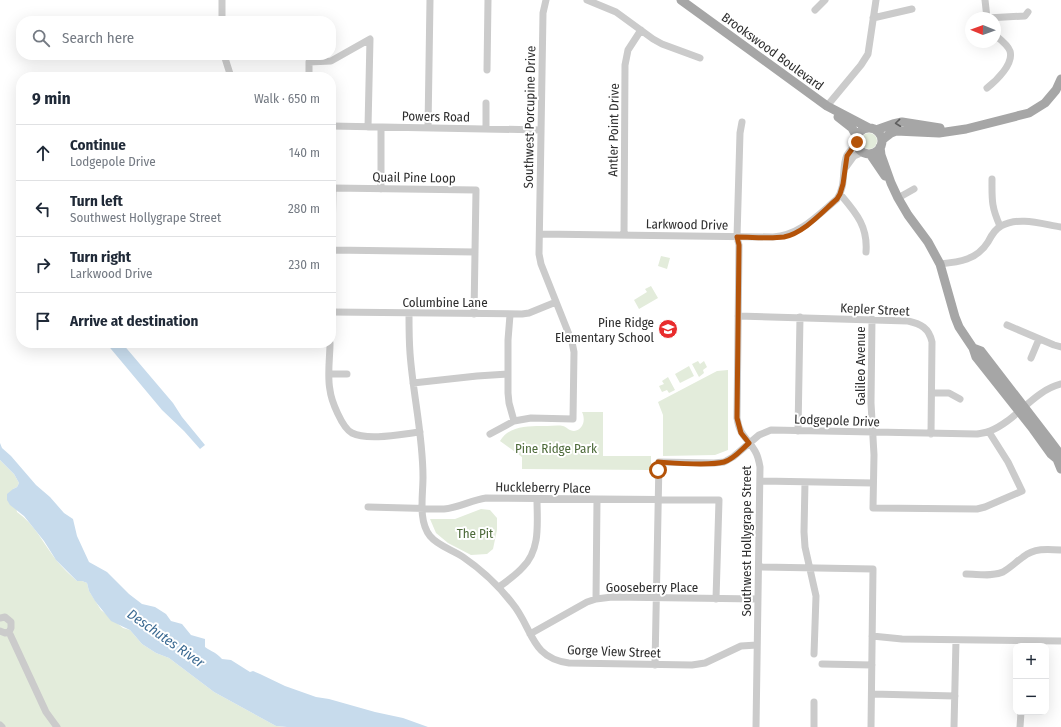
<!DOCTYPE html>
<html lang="en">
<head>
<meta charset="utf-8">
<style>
  body { margin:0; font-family:"Fira Sans Condensed",sans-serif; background:#f2f2f3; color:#1f2937 }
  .controls { position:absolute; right:12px; bottom:12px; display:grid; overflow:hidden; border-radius:8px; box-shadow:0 4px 16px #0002 }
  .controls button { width:36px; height:36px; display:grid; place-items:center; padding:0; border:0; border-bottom:1px solid #e0e1e3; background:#fff; color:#1f2937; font:20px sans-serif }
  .compass { position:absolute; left:965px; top:12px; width:36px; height:36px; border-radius:50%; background:#fff; box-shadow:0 4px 16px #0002; rotate:271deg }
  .stop { position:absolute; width:12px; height:12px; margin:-9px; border:3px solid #b45309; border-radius:50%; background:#fff }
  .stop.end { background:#b45309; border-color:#fff; box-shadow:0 1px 4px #0008 }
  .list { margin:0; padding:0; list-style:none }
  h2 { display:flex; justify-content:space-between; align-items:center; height:52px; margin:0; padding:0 16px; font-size:17px }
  h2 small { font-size:13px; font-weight:400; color:#747a83 }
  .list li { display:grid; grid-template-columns:26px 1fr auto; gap:12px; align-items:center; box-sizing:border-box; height:56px; padding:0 16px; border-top:1px solid #e0e1e3 }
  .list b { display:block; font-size:15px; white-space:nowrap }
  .list p { margin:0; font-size:13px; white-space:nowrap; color:#747a83 }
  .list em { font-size:13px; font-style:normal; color:#747a83 }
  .icon { flex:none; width:22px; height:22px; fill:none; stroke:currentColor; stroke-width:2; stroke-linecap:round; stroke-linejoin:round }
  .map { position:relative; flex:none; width:1061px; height:727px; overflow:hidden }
  .search { position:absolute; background:#fff; box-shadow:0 4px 16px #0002; left:16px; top:16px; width:320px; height:44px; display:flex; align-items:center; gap:10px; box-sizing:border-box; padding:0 14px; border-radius:16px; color:#747a83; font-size:15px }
  .panel { position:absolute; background:#fff; box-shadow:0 4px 16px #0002; left:16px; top:72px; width:320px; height:276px; border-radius:16px }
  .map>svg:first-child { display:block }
</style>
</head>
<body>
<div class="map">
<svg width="1061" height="727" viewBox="0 0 1061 727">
  <rect width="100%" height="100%" fill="#fff"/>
  <path fill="#e3ecdb" d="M861 141a8 8 0 1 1 16 0a8 8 0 1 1-16 0Z
    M661 256 670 258 667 269 658 266Z
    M651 286 658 298 639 309 634 300 647 292 645 289Z
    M698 361 700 364 704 361 707 367 703 370 704 373 699 377 692 364Z
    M689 366 694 376 680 383 675 374Z
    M728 370V450L715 455 663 456V415L658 402 717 371Z
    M668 377 675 390 669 393 667 390 662 392 659 386 664 384 662 381Z
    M582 412H603V456H651V470L522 469V457L500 441C509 425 530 426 547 426 552 426 558 425 563 426 567 427 569 431 574 431 583 430 586 420 582 412Z
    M0 460 14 474 19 483 17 487 13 489 17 512C35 524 44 545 57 561 63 568 70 575 77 581H82L87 583 89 591 101 610 123 628 130 630 142 644 156 653 169 658 214 692 276 726 287 727H0Z
    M481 509 490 510 497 518V530L493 549 487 554 471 555 448 543 436 533 430 519H455Z"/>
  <path fill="#c7dbec" d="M106 343H122L173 403 182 417 205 445 200 449 184 431 162 410Z
    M0 443 2 448 11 456 36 485 50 497 64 513 73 519 77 536 89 562 107 572 129 594 142 604 155 607 166 614 171 621 182 624 191 635 205 639V647C212 652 216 652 222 659L231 660 250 672 253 671 260 674 285 686 316 697 329 699 375 712 403 718 428 727H287L276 726 214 692 169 658 156 653 142 644 130 630 111 621 95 601 89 591 87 583 82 581H77L56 560 44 541 24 516 10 505 7 500V494L13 489 17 487 19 483 14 474 0 460Z"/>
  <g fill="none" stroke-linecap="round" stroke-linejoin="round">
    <path stroke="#cbcbcb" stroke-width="7" d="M587 0 616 12 653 39 662 44 700 58
      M985 0 987 18
      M815 10 825 0
      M873 18 912 9
      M987 18 1025 16 1028 12
      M222 21V0
      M224 55 231 77
      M487 70 488 0
      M309 77V62L331 61 370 39 368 127
      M987 88C996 81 1014 64 1010 51 1008 45 1000 39 995 35
      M827 106 861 65 868 54 876 0
      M742 122 740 133 737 237 739 245 737 418C740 437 747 437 755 451 758 456 759 461 760 467L756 727
      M331 126 541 130
      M428 128 430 0
      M486 129V103
      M846 167 854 156 863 152
      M992 179C992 199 991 206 1000 226
      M381 189V127
      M840 194C856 213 868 226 866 252
      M898 198 914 189
      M540 234 773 237C800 235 817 216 837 199 847 184 841 169 847 155 850 150 854 147 857 142
      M624 235 625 65 628 50 641 30
      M332 250 475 252
      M940 264C959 262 977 260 988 242 991 236 995 229 1001 226 1019 216 1042 224 1061 227
      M331 293 333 188 476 190 474 314
      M331 312 522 314 529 313 556 302
      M409 314C409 327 409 340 410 353 413 395 423 435 423 477 423 496 418 521 430 536 438 546 453 550 463 557 482 570 498 585 512 603 533 628 530 658 569 663L692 665 705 663 741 646 757 645
      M510 315 508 340V393L509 403 514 421
      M738 316 908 321C921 324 929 328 932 342L931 434
      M872 319 871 403 874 455 873 508 977 509 985 507 1022 491 1008 462 989 432
      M1007 325 1054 345 1061 347
      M330 343C330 357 327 376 330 390 331 400 342 428 352 433 368 441 402 434 420 432
      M1031 358 1039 339
      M330 374H347
      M413 383 477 376 508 374
      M932 393H949L960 399
      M798 431 800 317
      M490 434 514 421 531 418 573 419 574 352 572 342 541 264 539 254 543 13 546 0
      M760 481 873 483
      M805 482 804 532 805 547 816 596 814 654
      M368 507 444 509C459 508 471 500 486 498L719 500 716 599
      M759 567 873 569 871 727
      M966 574C978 574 992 577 1003 572 1010 568 1016 562 1023 557 1034 548 1047 549 1061 550
      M499 587C507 581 516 575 523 567 541 549 537 522 537 499
      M596 599 597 500
      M0 618 5 617 11 622V628L9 632 46 712 57 727
      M0 631 5 633 9 632
      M530 634 587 602 596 599 612 597 758 599
      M872 636 902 639 1061 641
      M822 664 872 665
      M655 665 659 462 714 463 724 462 733 457 759 435 771 430 977 434C981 433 986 433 990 431 1016 421 1033 391 1061 384
      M872 694 955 696
      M0 725 2 727
      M814 727V702
      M954 727 956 640
      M1020 727 1021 712"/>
    <path stroke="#a6a6a6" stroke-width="9" d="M681 0 827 106 869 128
      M838 117 852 128 857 137
      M856 141a13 13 0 1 1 26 0a13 13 0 1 1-26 0Z
      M876 130 893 124 902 122 940 128
      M882 140 891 133 896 131 939 133 966 129 1017 116 1029 113 1045 103 1056 90 1061 79
      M880 147 881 155 891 183 898 198 908 215 928 242 940 264 955 317 959 327 973 348 976 357 1033 429 1051 454 1057 459
      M870 154 885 176
      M973 348 981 351 1048 438 1057 450V459L1061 469"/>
  </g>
  <defs><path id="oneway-chevron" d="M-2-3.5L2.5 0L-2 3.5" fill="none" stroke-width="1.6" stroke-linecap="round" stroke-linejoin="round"/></defs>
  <use stroke="#5e5e5e" href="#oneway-chevron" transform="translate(898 123) rotate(174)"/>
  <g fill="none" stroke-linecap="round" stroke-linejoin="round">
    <path stroke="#b45309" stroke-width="5" d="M658 470V462C674 463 710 466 724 462 734 459 741 450 749 443L741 433 737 418 739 245 737 237C752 237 769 239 784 237 804 233 822 212 837 199L840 194 843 184 847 156 857 142"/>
  </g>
  <defs>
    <symbol id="school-disc" viewBox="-11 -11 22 22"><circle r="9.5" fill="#e82c2d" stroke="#fff"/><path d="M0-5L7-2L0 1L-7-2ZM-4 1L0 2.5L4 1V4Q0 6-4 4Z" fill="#fff"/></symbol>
  </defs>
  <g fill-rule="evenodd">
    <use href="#school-disc" x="657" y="318" width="22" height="22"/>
  </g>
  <g text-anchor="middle" stroke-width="4" stroke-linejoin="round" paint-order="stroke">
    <g font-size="13" fill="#2e2e2e" stroke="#fff">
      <text transform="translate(773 51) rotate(36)" y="5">Brookswood Boulevard</text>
      <text transform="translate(436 116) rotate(1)" y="5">Powers Road</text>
      <text transform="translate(529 117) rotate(-89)" y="5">Southwest Porcupine Drive</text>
      <text transform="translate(613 130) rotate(-89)" y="5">Antler Point Drive</text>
      <text transform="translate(414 177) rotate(1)" y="5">Quail Pine Loop</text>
      <text transform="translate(687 224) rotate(1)" y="5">Larkwood Drive</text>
      <text x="445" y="307">Columbine Lane</text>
      <text transform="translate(875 309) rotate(3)" y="5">Kepler Street</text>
      <text transform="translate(860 366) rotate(-90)" y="5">Galileo Avenue</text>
      <text transform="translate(837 420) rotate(2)" y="5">Lodgepole Drive</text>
      <text transform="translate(543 487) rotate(1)" y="5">Huckleberry Place</text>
      <text transform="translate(746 541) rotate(-90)" y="5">Southwest Hollygrape Street</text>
      <text x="652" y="592">Gooseberry Place</text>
      <text transform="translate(614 651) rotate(2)" y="5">Gorge View Street</text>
    </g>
    <g font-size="13" fill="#2e2e2e" stroke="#fff" text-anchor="end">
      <text x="654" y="327">Pine Ridge<tspan x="654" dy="15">Elementary School</tspan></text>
    </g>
    <g font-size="13" fill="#4d6a3a" stroke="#fff">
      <text x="556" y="453">Pine Ridge Park</text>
      <text x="475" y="538">The Pit</text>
    </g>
    <g font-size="14" font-style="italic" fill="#3a6991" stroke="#fff">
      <text transform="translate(166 638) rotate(35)" y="5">Deschutes River</text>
    </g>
  </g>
</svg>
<div class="controls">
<button>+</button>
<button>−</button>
</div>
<svg class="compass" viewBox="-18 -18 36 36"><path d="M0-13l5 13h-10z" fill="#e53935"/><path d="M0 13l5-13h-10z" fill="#747a83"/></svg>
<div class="stop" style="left:658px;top:470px"></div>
<div class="stop end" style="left:857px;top:142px"></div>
<div class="search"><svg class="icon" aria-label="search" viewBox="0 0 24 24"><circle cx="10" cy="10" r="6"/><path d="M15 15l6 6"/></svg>Search here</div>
<section class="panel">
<h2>9 min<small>Walk · 650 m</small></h2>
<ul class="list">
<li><svg class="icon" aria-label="ahead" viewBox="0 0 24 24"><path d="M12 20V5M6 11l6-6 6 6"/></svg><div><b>Continue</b><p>Lodgepole Drive</p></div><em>140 m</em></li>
<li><svg class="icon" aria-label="left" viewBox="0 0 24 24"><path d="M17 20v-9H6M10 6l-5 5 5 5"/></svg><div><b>Turn left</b><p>Southwest Hollygrape Street</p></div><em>280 m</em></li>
<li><svg class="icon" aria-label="right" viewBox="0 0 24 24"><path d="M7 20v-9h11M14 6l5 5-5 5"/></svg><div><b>Turn right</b><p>Larkwood Drive</p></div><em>230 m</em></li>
<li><svg class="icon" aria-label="arrive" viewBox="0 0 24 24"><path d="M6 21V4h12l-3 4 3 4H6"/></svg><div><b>Arrive at destination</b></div></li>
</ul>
</section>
</div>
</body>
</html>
